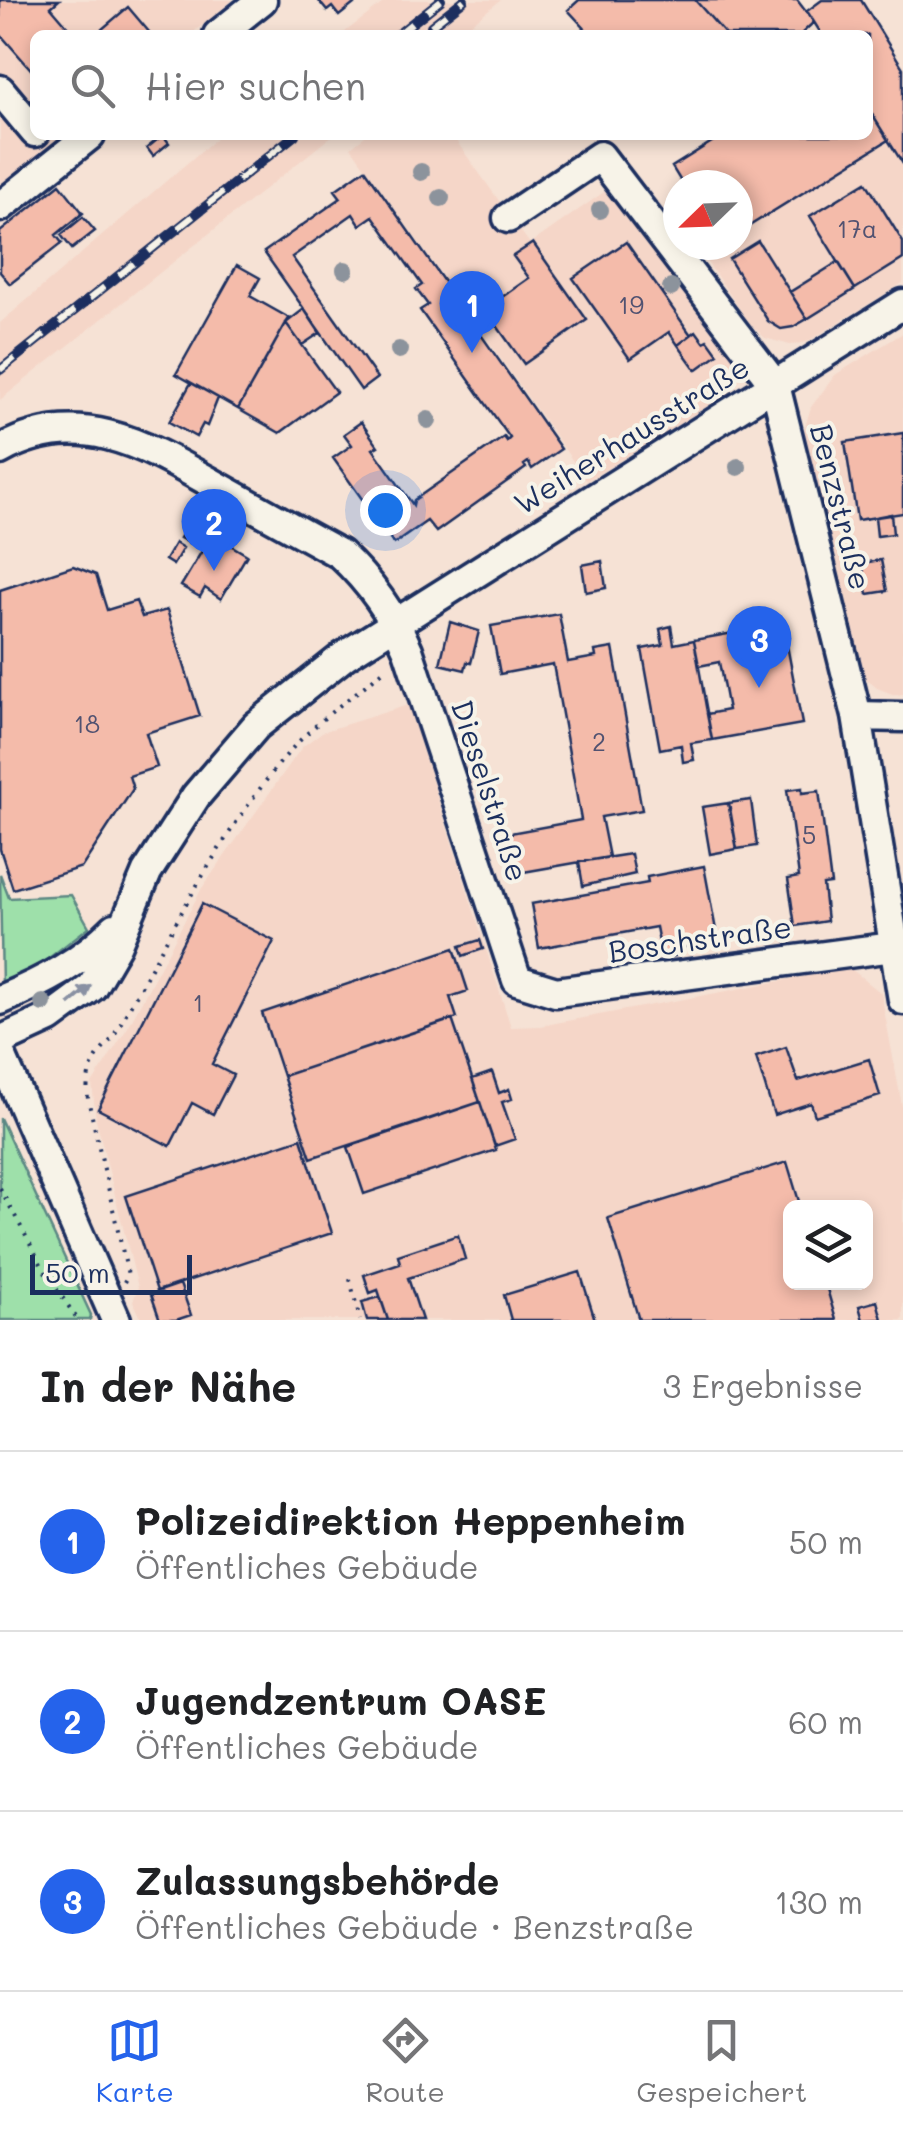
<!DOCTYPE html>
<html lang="de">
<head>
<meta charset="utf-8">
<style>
  body { margin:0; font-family:Mali,sans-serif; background:#f2f2f2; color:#202124 }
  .controls { position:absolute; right:30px; bottom:30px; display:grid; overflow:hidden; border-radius:15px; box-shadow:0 5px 15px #0003 }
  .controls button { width:90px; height:90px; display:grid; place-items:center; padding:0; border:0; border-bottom:2px solid #e0e0e0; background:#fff; color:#202124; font:50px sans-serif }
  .compass { position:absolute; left:663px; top:170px; width:90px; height:90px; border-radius:50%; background:#fff; box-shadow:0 5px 15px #0003; rotate:247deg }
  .scale { position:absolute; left:30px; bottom:25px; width:162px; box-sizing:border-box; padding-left:10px; border:5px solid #1b2f5e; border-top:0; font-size:28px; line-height:35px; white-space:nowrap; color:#1b2f5e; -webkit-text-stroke:8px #f7f3e8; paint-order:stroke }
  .you { position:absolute; left:385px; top:510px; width:35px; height:35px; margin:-25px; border:8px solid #fff; border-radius:50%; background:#1a73e8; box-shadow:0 0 0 15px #1a73e833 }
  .badge { display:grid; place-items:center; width:65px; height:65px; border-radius:50%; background:#2563eb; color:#fff; font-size:32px; font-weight:700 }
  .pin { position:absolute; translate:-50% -82px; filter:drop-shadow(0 2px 5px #0008) }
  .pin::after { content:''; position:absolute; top:52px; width:35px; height:30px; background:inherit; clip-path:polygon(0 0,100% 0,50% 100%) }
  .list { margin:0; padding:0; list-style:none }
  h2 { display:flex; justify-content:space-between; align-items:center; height:130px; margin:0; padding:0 40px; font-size:42px }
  h2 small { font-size:32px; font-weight:400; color:#757577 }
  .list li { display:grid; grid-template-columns:65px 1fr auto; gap:30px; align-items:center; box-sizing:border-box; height:180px; padding:0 40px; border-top:2px solid #e0e0e0 }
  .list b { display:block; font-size:38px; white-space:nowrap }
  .list p { margin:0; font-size:32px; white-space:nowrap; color:#757577 }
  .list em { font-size:32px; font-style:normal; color:#757577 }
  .icon { flex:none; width:55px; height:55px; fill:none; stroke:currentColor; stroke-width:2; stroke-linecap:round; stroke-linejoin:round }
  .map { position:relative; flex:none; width:903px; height:1320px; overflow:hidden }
  .search { position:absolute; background:#fff; box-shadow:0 5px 15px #0003; left:30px; right:30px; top:30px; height:110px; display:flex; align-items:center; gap:25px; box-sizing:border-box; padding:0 35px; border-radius:15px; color:#757577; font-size:38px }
  .sheet { height:670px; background:#fff }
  nav { display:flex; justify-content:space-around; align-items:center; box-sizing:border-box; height:140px; border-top:2px solid #e0e0e0; background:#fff; font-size:28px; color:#757577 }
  nav a { display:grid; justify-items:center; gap:5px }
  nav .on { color:#2563eb }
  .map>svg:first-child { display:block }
</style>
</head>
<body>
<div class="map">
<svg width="903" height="1320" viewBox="0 0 903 1320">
  <rect width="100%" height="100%" fill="#f6e2d5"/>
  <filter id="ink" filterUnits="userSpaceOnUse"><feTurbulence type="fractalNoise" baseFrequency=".01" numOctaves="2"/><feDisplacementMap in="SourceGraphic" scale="20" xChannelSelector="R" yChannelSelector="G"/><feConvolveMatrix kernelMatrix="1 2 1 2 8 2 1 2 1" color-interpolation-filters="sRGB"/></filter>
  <g filter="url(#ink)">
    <path fill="#f5d6c8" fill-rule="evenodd" d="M0 0H233L190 35H35V135H67L0 190Z
      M387 0H501L456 35H341Z
      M220 135H333L0 400V323Z
      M366 135H452L530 244 614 185 732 350 740 369 739 379 727 394 587 481 351 147Z
      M888 140 903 164V283L807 342 790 345 765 338 751 325 702 255 719 245H738V233Z
      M903 333V694L895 695 877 688 860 674 804 430 811 407 835 375Z
      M408 705 511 1027 540 1026 850 968 881 993 903 1111V1320H142L133 1301 138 1287 96 1119 92 1084 128 1027 202 888 302 747 322 732ZM790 1208H866V1282H790Z"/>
    <path fill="#9ee0aa" stroke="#5c8884" stroke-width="2.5" d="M0 874 9 898 71 895 89 927 49 958 2 987Z
      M0 1118 91 1315 90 1320H0Z"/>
    <path fill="#f4bbaa" stroke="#1b2f5e" stroke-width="2.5" d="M0 0H59L51 7 75 35H35V74L0 34Z
      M318 0H359L339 16 332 7 327 11Z
      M579 0H695L726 35H591L568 10Z
      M695 0H797L814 22 800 35H726Z
      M822 0H861L903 68V164L868 108V35H822L807 11Z
      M128 7 150 33 95 35Z
      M868 108 888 140 738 233V185H683L672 167 723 135H868Z
      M163 135 169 143 153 156 147 148Z
      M365 169 561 449 532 469 528 462 524 465 526 468 436 532 427 521 394 544 333 458 352 445 344 434 361 422 378 446 373 449 413 505 414 500 504 437 507 441 510 438 420 310 428 305 416 289 422 285 373 216 360 225 353 214 292 257 377 378 361 390 264 252 341 198 335 190Z
      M866 182 903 242V259L855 289 810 216Z
      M60 184 83 213 56 235 62 243 10 284 0 272V232Z
      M83 217 95 231 72 249 61 235Z
      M758 241 807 319 793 327 781 329 768 321 729 259Z
      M626 242 691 335 678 345 669 332 630 359 573 278Z
      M533 243 587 320 524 364 485 309 529 278 513 256Z
      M838 262 855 289 807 319 790 292Z
      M237 265 260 278 250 296 289 318 238 409 176 374Z
      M304 309 320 333 302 345 286 323Z
      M286 323 336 392 280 433 238 409Z
      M696 331 704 342 708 340 718 354 696 370 678 345Z
      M191 383 218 398 207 426 203 424 196 437 169 422Z
      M903 433V513L857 520 845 442Z
      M891 514 893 534 877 536 875 517Z
      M190 521 199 526 189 543 180 538Z
      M212 534 247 555 221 599 205 588 200 597 181 586Z
      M175 543 183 548 173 565 165 560Z
      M881 560 887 591 868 594 862 563Z
      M602 561 606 588 586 592 582 565Z
      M73 566 96 575 107 610 136 601 142 617 167 610 200 716 146 733 157 767 129 776 133 789 82 867 13 889 0 849V590Z
      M559 614 568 662 596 657 595 651 613 648 642 810 601 817 609 857 512 874 505 834 581 820 553 664 500 674 491 626Z
      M450 622 479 631 471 663 467 662 465 670 440 664Z
      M770 623 783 624 802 724 712 740 707 714 728 710 719 662 699 666 694 640 767 627Z
      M671 626 674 644 694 640 712 740 691 743 694 760 683 762 681 745 660 749 642 649 663 645 660 629Z
      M802 788V793L819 791 831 884 823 885 827 921 795 926 788 879 799 877 787 790Z
      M751 800 757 846 737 849 728 803Z
      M729 803 737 849 710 854 702 807Z
      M631 854 635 874 583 886 579 862Z
      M704 866 718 941 674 949 675 956 662 958 656 927 539 948 531 904 648 883 647 877Z
      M202 904 274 941 212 1064 233 1075 213 1114 192 1103 170 1146 98 1109Z
      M480 940 483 949 463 956 460 946Z
      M454 948 468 991 450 997 457 1018 283 1076 262 1013Z
      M452 1019 480 1102 311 1158 283 1076Z
      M786 1047 798 1081 869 1059 880 1096 815 1116 811 1103 774 1115 756 1057Z
      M492 1072 499 1093 509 1089 512 1099 502 1102 515 1139 495 1146 472 1079Z
      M480 1102 496 1150 364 1194 348 1147Z
      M301 1138 332 1233 157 1291 126 1196Z
      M787 1162 801 1208H790V1282H825L836 1320H639L608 1218Z
      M458 1235 465 1259 408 1278 422 1320H388L378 1290 370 1293 364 1275 400 1263 398 1255Z
      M580 1272 595 1320H511L504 1295Z
      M180 1284 191 1315 176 1320H160L151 1294Z
      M380 1297 388 1320H367L362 1302Z
      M877 1301 882 1319 863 1320 859 1306Z"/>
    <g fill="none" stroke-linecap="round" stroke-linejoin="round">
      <defs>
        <path id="minor" d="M218 35 262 0
          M0 90 35 132
          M0 207 90 135
          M508 218 600 156 775 385 857 716 903 1000
          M0 450C80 405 146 446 217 486 258 509 299 532 340 554 369 581 392 613 408 650L517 980 556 992 893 947
          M857 716 903 717
          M0 1000C43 982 82 962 115 928
          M0 1041 50 1018 92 987 116 946 147 872 196 796 256 726 344 656 903 304
          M0 1053 116 1320"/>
      </defs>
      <use href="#minor" stroke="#1b2f5e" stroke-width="35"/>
      <path stroke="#1b2f5e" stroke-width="4" stroke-dasharray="2.5 8" stroke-linecap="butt" d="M204 548 199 536 212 511
        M0 1188 47 1275 78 1320
        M350 1279 360 1320
        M124 1282 128 1275 88 1099C85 1072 94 1058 112 1039 167 941 216 838 289 752 317 720 356 694 388 667"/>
      <use href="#minor" stroke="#f7f3e8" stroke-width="28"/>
      <defs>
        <path id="rail" d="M431 26 464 0
          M397 35 441 0
          M0 370 295 135"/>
      </defs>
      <use href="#rail" stroke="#1b2f5e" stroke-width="10"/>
      <use href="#rail" stroke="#f7f3e8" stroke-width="6" stroke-dasharray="19" stroke-linecap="butt"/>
    </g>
    <g fill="#8c939c">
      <circle cx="421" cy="172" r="9"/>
      <circle cx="441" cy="198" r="9"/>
      <circle cx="600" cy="210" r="9"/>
      <circle cx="345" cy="270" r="9"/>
      <circle cx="671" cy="288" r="9"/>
      <circle cx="399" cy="350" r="9"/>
      <circle cx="428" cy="420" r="9"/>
      <circle cx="738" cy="467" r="9"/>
      <circle cx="43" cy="1003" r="9"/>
    </g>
    <defs><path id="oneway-solid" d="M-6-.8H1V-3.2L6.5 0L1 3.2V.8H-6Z" transform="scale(2.5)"/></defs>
    <use fill="#8991a3" href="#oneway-solid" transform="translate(80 995) rotate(-40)"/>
  </g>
  <g text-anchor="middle" stroke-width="8" stroke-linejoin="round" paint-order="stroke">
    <g font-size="25" fill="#515271">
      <text x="857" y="238">17a</text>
      <text x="631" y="314">19</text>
      <text x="87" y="733">18</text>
      <text x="599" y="751">2</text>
      <text x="809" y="844">5</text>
      <text x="198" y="1012">1</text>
    </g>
    <g font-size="30" fill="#1b2f5e" stroke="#f7f3e8">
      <text transform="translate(632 436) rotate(-32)" y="10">Weiherhausstraße</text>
      <text transform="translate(840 507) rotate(76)" y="10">Benzstraße</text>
      <text transform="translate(489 791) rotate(72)" y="10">Dieselstraße</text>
      <text transform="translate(700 940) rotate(-8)" y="10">Boschstraße</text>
    </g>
  </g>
</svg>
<div class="controls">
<button><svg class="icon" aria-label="layers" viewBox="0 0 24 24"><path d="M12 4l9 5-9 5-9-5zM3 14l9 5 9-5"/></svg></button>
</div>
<svg class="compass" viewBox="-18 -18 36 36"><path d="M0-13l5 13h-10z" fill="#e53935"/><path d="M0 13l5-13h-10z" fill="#757577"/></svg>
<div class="scale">50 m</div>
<div class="you"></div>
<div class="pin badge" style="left:472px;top:353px">1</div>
<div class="pin badge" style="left:214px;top:571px">2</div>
<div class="pin badge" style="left:759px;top:688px">3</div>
<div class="search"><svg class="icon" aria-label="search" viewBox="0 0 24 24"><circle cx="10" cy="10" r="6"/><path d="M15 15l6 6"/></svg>Hier suchen</div>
</div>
<section class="sheet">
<h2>In der Nähe<small>3 Ergebnisse</small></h2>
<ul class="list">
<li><span class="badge">1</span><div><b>Polizeidirektion Heppenheim</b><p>Öffentliches Gebäude</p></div><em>50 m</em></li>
<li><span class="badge">2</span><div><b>Jugendzentrum OASE</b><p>Öffentliches Gebäude</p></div><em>60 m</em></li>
<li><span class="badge">3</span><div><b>Zulassungsbehörde</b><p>Öffentliches Gebäude · Benzstraße</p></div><em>130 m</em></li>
</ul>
</section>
<nav>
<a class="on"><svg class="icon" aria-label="map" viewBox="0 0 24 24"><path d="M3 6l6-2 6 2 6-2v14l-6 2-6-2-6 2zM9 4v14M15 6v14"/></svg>Karte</a>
<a><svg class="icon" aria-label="directions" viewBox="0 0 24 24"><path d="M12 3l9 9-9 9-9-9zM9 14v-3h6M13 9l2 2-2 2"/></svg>Route</a>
<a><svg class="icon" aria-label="saved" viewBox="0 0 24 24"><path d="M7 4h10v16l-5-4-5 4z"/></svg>Gespeichert</a>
</nav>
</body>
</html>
